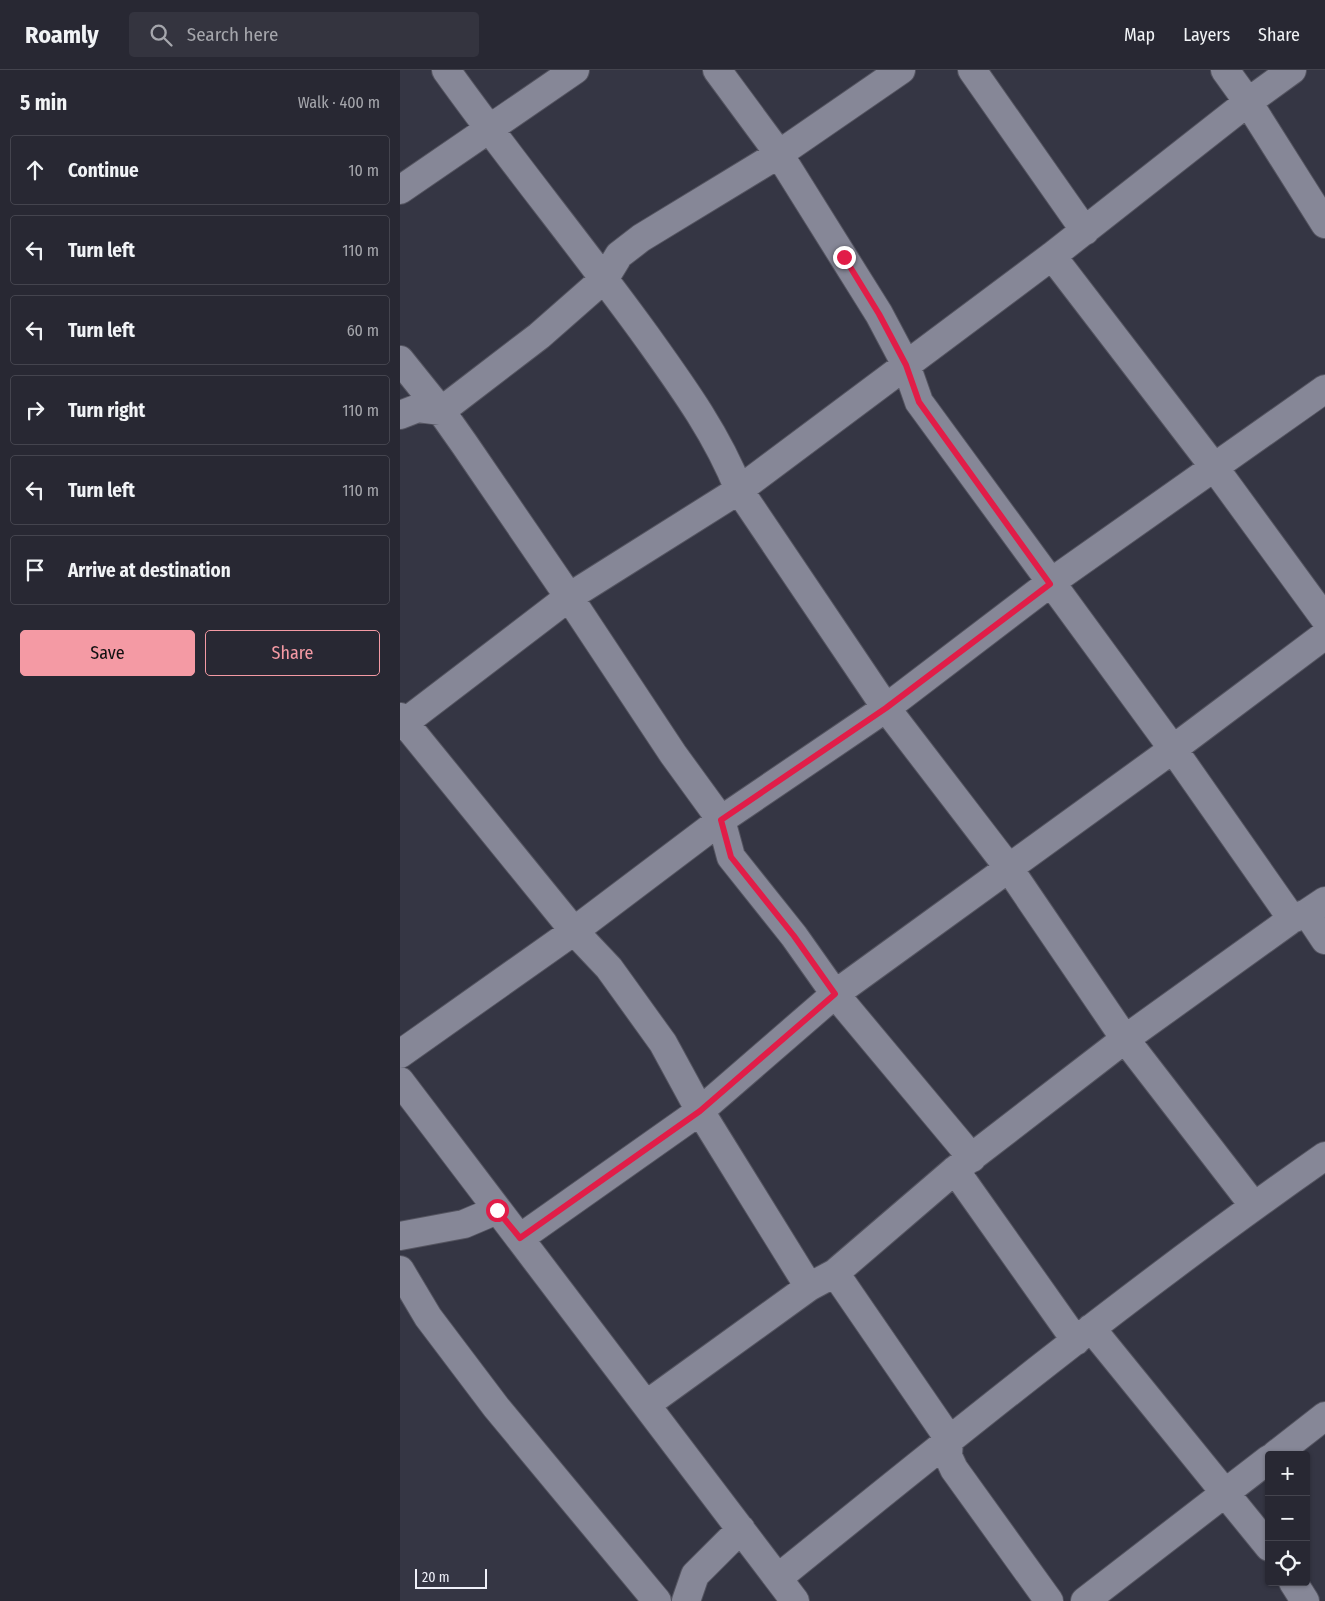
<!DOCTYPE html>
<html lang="en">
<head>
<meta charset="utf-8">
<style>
  body { margin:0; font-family:"Fira Sans Condensed",sans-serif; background:#34343f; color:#f1f3f6 }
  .controls { position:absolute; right:15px; bottom:15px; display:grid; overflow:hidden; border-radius:5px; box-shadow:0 1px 4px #0004 }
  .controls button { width:45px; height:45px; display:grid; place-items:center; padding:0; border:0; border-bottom:1px solid #44444e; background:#282833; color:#f1f3f6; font:25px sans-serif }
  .scale { position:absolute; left:15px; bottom:12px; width:72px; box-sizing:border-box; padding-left:5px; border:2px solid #eff0f9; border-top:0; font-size:14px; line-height:18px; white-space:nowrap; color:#eff0f9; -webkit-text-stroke:4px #353644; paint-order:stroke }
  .stop { position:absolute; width:15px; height:15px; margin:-11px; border:4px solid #e11d48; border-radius:50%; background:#fff }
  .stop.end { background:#e11d48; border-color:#fff; box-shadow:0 1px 5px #0008 }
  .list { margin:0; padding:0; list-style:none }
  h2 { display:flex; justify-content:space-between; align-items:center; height:65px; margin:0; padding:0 20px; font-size:21px }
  h2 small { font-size:16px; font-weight:400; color:#a5a6ac }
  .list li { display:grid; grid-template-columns:32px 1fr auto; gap:15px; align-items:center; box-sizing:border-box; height:70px; margin:0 10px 10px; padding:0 10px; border:1px solid #44444e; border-radius:5px }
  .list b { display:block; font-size:19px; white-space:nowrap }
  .list em { font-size:16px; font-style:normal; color:#a5a6ac }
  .actions { display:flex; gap:10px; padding:15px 20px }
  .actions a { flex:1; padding:11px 0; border:1px solid #f49aa4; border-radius:5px; text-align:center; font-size:18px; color:#f49aa4 }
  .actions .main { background:#f49aa4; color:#111 }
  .icon { flex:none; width:28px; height:28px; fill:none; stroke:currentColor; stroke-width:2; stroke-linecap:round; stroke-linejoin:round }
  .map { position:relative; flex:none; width:925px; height:1531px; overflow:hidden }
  header { display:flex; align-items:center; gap:30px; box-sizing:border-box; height:70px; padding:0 25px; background:#282833; border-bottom:1px solid #44444e }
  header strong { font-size:24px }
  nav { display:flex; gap:28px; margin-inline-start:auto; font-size:18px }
  .search { width:350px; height:45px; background:#34343f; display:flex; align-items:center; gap:12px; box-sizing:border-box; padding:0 18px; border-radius:5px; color:#a5a6ac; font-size:19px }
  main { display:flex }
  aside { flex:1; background:#282833 }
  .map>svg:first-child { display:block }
</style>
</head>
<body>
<header>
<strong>Roamly</strong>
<div class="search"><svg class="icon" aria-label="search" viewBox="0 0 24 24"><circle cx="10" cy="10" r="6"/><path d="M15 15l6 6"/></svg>Search here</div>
<nav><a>Map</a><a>Layers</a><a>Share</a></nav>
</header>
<main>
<aside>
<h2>5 min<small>Walk · 400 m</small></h2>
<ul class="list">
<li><svg class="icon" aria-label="ahead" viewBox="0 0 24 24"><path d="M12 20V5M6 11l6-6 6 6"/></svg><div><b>Continue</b></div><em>10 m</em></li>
<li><svg class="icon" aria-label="left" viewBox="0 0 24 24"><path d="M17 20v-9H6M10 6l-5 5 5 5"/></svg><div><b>Turn left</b></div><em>110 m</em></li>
<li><svg class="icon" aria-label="left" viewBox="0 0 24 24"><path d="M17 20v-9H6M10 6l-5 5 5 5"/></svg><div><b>Turn left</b></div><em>60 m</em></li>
<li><svg class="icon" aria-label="right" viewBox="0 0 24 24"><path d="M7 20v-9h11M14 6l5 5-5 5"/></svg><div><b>Turn right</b></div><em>110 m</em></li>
<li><svg class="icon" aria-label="left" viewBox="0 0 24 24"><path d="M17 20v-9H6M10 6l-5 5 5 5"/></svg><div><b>Turn left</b></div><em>110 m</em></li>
<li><svg class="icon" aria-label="arrive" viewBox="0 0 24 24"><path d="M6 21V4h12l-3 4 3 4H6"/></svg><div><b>Arrive at destination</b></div></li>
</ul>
<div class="actions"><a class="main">Save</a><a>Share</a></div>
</aside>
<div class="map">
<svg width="925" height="1531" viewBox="0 0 925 1531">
  <rect width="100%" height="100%" fill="#353644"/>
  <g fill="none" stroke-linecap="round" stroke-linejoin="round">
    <defs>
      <path id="minor" d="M46 0C111 91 182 177 247 267 282 316 317 364 339 420L486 638 608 797 725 969 854 1136
        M317 0 379 84 479 244 506 295 519 332 773 679 892 849
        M572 0 685 161
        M825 0 848 32 925 154
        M0 120 175 0
        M652 186 814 397 925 549
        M0 290 41 341 65 375 169 527 273 684 321 750 331 787 394 866 435 924 572 1088
        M0 345 18 338 41 341 139 266 205 208 219 185 241 168 379 84 501 0
        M0 647 174 861 209 898 263 973 300 1041 409 1217
        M0 656 169 527 339 420 652 186 848 32 892 0
        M907 843 925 870
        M0 984 174 861 321 750 486 638 650 513 925 319
        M0 1011 395 1531
        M555 1100 676 1271
        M0 1166 64 1154 97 1140
        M120 1168 300 1041 435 924 773 679 925 565
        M0 1200 28 1247 96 1337 257 1531
        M435 1203 549 1369 548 1386 554 1399 649 1531
        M691 1258 869 1477
        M247 1334 409 1217 435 1203 555 1100 725 969 892 849 907 843 925 831
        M875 1385 925 1346
        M378 1508C557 1363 736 1218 925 1086
        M893 1512 905 1531
        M286 1531 295 1505 341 1459
        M685 1531 869 1389"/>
    </defs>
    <use href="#minor" stroke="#545460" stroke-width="30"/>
    <use href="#minor" stroke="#868797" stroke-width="28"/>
  </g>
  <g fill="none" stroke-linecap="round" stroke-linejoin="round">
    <path stroke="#e11d48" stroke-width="6" d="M97 1140 120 1168 300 1041 435 924 394 866 331 787 321 750 486 638 650 514 519 332 506 295 479 244 444 187"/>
  </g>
</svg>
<div class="controls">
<button>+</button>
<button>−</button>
<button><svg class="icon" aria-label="locate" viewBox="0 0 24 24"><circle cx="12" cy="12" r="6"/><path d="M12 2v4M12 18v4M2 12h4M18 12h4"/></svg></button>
</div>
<div class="scale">20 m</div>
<div class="stop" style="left:97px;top:1140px"></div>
<div class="stop end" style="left:444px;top:187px"></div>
</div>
</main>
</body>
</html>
